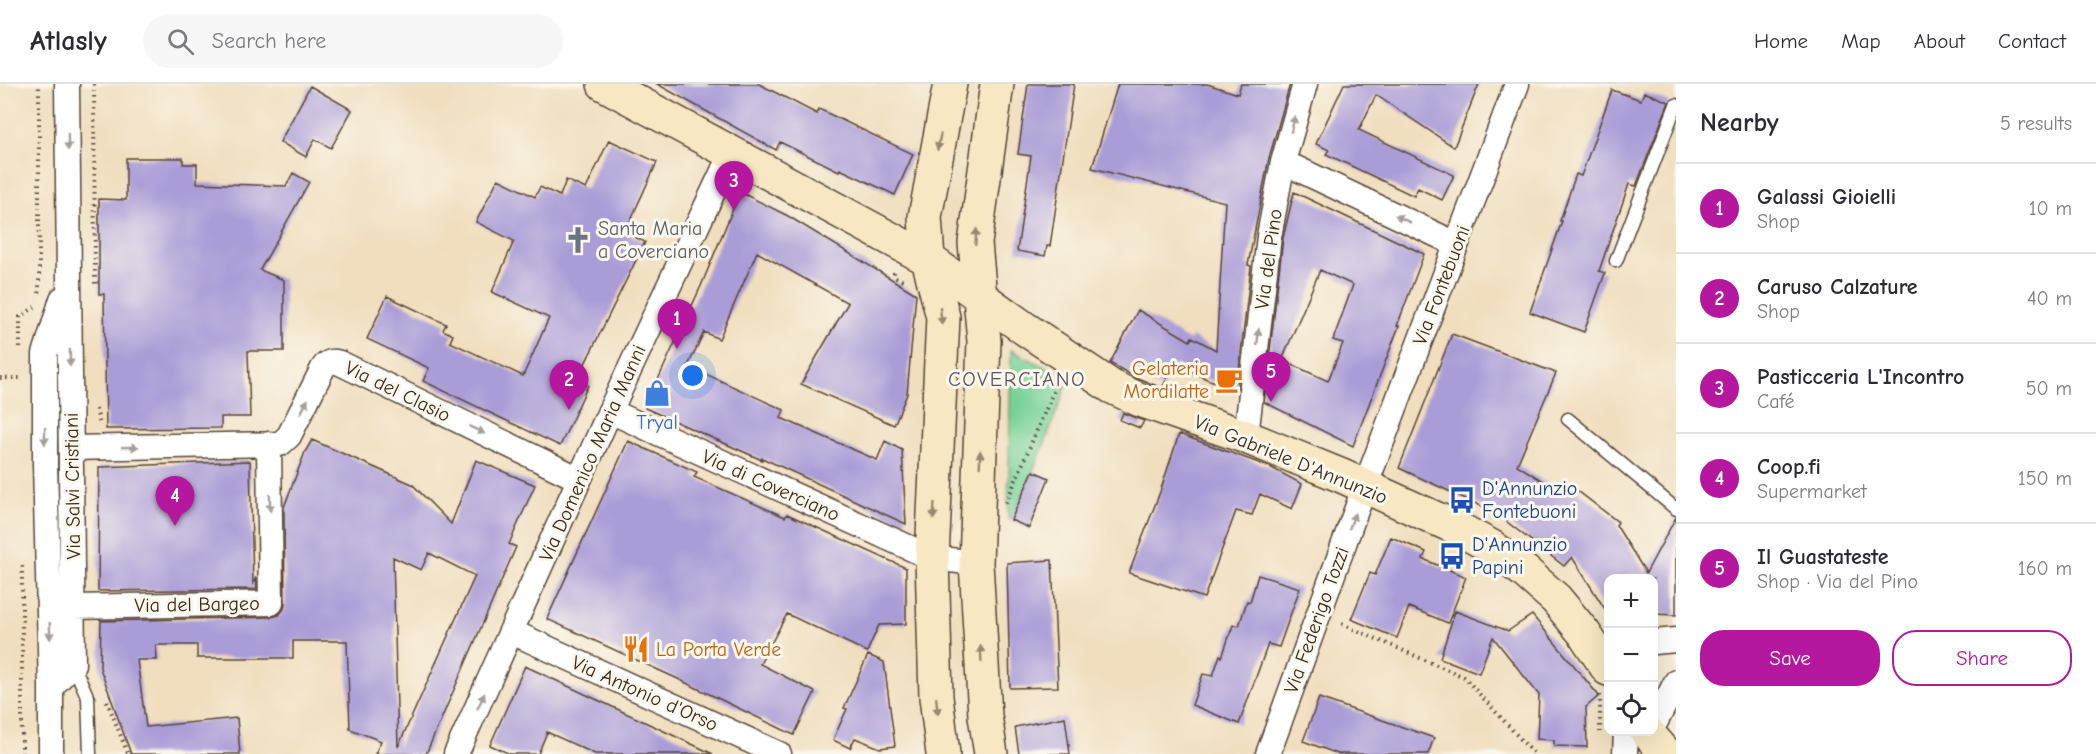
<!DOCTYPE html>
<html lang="en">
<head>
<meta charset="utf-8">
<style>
  body { margin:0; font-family:"Comic Neue",sans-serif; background:#f7f7f7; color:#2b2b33 }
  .controls { position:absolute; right:18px; bottom:18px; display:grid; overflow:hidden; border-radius:12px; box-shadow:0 6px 24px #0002 }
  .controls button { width:54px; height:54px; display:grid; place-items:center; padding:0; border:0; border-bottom:2px solid #e1e1e2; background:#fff; color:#2b2b33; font:30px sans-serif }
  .you { position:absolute; left:693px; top:292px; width:21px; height:21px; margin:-15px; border:4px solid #fff; border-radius:50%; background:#1a73e8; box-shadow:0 0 0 9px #1a73e833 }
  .badge { display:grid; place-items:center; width:39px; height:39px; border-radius:50%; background:#b5179e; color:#fff; font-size:20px; font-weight:700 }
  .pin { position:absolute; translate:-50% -50px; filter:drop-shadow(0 2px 3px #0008) }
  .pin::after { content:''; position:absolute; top:32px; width:21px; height:18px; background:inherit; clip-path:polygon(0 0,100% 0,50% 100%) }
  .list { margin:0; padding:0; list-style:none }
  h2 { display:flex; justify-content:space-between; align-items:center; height:78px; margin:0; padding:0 24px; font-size:26px }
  h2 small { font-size:20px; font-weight:400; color:#7c7c81 }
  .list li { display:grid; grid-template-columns:39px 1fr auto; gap:18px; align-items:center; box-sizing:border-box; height:90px; padding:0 24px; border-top:2px solid #e1e1e2 }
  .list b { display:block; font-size:22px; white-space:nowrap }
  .list p { margin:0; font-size:20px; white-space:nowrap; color:#7c7c81 }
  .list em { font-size:20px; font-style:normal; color:#7c7c81 }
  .actions { display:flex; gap:12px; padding:18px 24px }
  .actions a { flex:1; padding:14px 0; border:2px solid #b5179e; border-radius:24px; text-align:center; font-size:21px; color:#b5179e }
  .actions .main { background:#b5179e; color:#fff }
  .icon { flex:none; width:33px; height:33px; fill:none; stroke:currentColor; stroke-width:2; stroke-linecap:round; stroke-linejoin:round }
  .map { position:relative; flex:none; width:1676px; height:670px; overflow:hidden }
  header { display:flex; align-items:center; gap:36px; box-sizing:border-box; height:84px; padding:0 30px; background:#fff; border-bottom:2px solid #e1e1e2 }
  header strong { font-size:28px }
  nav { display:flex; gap:33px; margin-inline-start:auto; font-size:21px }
  .search { width:420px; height:54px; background:#f7f7f7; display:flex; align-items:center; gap:15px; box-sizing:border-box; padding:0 21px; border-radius:33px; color:#7c7c81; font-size:22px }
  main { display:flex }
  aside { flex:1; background:#fff }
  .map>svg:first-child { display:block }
</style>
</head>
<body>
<header>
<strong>Atlasly</strong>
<div class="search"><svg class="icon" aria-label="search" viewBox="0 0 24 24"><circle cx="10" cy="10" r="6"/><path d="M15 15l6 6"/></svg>Search here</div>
<nav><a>Home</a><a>Map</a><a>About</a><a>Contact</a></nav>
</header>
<main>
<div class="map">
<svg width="1676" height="670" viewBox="0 0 1676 670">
  <rect width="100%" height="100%" fill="#fbf7ec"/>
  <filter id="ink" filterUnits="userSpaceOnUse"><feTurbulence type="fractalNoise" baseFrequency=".0167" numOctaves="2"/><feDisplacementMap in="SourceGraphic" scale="12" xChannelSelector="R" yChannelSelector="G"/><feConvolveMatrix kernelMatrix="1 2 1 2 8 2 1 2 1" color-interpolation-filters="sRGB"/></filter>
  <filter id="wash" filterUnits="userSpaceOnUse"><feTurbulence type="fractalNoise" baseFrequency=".008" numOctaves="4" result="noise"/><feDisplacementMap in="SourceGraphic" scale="24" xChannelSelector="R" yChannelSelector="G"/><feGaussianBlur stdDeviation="1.35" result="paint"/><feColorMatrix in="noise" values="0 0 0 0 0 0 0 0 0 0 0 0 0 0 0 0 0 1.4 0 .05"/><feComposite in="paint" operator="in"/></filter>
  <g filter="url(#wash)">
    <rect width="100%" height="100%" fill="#f0debe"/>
    <path fill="#78d298" stroke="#5a7e5b" stroke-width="1.5" d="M1011 266 1069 295 1042 366 1011 436H1008Z"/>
    <g id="blocks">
      <path fill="#aa9cd7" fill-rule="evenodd" d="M657 0H759L817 30 819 25 913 70 895 111 840 85 839 87 780 58 776 66Z
        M1028 0H1074L1050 162H1047L1045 172 1017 167 1031 72 1018 70Z
        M1118 0H1207L1238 10 1241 0H1290L1269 74 1248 181 1251 182 1237 304 1209 296 1175 280 1162 304 1135 293 1110 279 1138 226 1190 257 1192 253 1216 266 1225 118 1092 84Z
        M1344 0H1479L1454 63 1376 11 1359 46 1454 91 1442 116 1418 104 1414 112 1326 70 1329 66 1316 60Z
        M310 2 352 26 331 64 315 55 306 73 280 58Z
        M1612 6 1641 16 1644 8 1669 18 1636 102 1629 100 1599 187 1605 189 1584 248 1530 228 1562 137H1560L1576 90 1581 92Z
        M609 56 657 78 628 142 633 144 630 151 645 158 577 296 588 301 560 362 423 297 429 284 367 255 387 212 446 240 443 246 453 251 450 258 523 292 549 234 492 208 514 157 476 138 498 95 535 113 540 103 560 112 566 96 586 105Z
        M126 74H183V80H197V99L286 102 293 89 309 98 260 186 284 196V267H248L250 333H221V344L106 345 104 210H99V115L126 116Z
        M740 108 788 132 916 210 907 310 894 341 801 300 848 219 757 168 719 255 704 248 688 282 784 326 781 334 877 376 885 357 902 366 906 440 762 374V376L645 324 701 202Z
        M1294 108 1424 170 1397 242H1399L1353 362 1264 318 1283 154ZM1320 186 1353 201 1333 256 1343 259 1328 297 1282 276Z
        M1452 250 1556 289 1517 381 1565 411 1570 401 1618 438 1616 441 1646 489 1676 433V531L1653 530V495H1608V530L1572 473 1564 482 1494 428 1399 384Z
        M1123 329 1144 337 1140 344 1120 336Z
        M1179 350 1270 383 1302 400 1292 425 1260 410 1252 431 1236 427 1204 514 1129 489 1160 408Z
        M312 356 412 400 451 440 476 376 535 401 509 460 516 463 426 670H375L381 657 350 645 347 557H293V574H197V561H156L157 576H137L146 643 237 634 240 670H131L100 584 101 537 271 533 279 531 284 525 285 519 284 423 305 368ZM429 469 475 492 398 663 393 473 421 486Z
        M628 357 697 388 694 393 785 433 787 430 906 484V540L879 541 867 568 787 530 760 580 815 608 794 651 678 595 547 535Z
        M250 377 253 501 256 493 257 505 98 507 99 383Z
        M1033 387 1049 394 1029 444 1011 436Z
        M1391 453 1426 468 1423 475 1466 493 1448 539 1409 523 1397 554 1351 535 1370 489 1375 491Z
        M1052 476 1058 603 1010 604 1007 479Z
        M1258 491 1300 504 1279 563 1268 560 1239 640 1192 621 1203 590 1213 592 1220 571 1222 573 1233 541 1239 542 1247 517 1250 518Z
        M1455 527 1508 547 1532 531 1599 612 1586 623 1587 663 1554 662V656L1537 655 1539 611 1493 553 1479 589 1440 574Z
        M868 571 884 578 895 662 880 664 855 654 850 664 833 656 847 625 844 624Z
        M525 582 602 618 713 670H595L547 648 538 670H510L490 661Z
        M1319 614 1434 654 1428 670H1338L1303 657Z
        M1065 633 1070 670H1019L1015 643Z"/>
    </g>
  </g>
  <g filter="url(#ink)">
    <use href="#blocks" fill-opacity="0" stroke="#564536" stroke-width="1.5"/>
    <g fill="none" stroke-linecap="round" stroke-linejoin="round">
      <defs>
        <path id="lane" d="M1616 177 1676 21
          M1568 335 1676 425
          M73 580 88 614 90 670"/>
        <path id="street" d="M1283 78 1456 160
          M610 327 932 474 976 479
          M1246 353 1269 152 1283 78 1305 0
          M71 364 280 360 289 352 323 284C328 277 334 276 342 280L579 395
          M73 523 271 519 269 360
          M512 548 779 670
          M1654 558 1676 556
          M51 603 45 380V270L62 215
          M1654 641 1676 598
          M51 670V603L73 580 67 0
          M456 670 610 327 731 70
          M1268 670 1354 432 1517 0
          M1625 670 1626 648"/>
        <path id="secondary" d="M604 0 928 175 1024 244 1112 303 1140 316 1246 353 1342 392 1459 445 1492 463 1524 487 1556 515 1584 549 1608 585
          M1647 648 1666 670
          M943 670 936 613 932 474 943 233 928 175 925 133 950 0
          M991 670 985 632 976 479 984 257 975 159 997 0"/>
      </defs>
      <use href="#lane" stroke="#564536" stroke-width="15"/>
      <use href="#street" stroke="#564536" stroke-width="27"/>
      <use href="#secondary" stroke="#564536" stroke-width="36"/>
      <path stroke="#564536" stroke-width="4" stroke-dasharray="1.5 4.5" stroke-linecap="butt" d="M94 0 95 200
        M894 188V192L905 198
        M39 209V0
        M20 264V233L35 223
        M0 294H21
        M96 325 100 341
        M1006 419 1057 299
        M22 482V670
        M1342 540 1464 593 1534 670
        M1600 611V648
        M107 617 128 670"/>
      <use href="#lane" stroke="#fff" stroke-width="12"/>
      <use href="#street" stroke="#fff" stroke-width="24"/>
      <use href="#secondary" stroke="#f7e8c3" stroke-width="33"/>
    </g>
    <defs><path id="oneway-solid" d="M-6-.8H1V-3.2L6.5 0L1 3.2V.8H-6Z" transform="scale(1.5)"/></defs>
    <g fill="#a79f9a">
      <use href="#oneway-solid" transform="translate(1293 40) rotate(-75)"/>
      <use href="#oneway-solid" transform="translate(68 58) rotate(89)"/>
      <use href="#oneway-solid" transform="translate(1403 135) rotate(-154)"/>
      <use href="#oneway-solid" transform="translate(1258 253) rotate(-84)"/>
      <use href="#oneway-solid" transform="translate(70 274) rotate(89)"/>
      <use href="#oneway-solid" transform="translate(304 323) rotate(-63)"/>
      <use href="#oneway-solid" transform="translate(477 346) rotate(26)"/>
      <use href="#oneway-solid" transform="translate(45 352) rotate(90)"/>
      <use href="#oneway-solid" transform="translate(130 363) rotate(-1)"/>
      <use href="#oneway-solid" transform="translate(270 419) rotate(89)"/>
      <use href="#oneway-solid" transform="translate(1352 437) rotate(-70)"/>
      <use href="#oneway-solid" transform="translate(50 547) rotate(88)"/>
      <use href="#oneway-solid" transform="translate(481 617) rotate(-65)"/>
    </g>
    <g fill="#998970">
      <use href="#oneway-solid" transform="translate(939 58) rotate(101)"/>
      <use href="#oneway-solid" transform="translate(976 153) rotate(-85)"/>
      <use href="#oneway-solid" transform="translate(941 232) rotate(83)"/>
      <use href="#oneway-solid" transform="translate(980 375) rotate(-88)"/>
      <use href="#oneway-solid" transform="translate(934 427) rotate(93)"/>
      <use href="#oneway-solid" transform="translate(981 570) rotate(-93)"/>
      <use href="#oneway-solid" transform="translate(937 622) rotate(84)"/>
    </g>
  </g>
  <defs>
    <symbol id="church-bare" viewBox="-9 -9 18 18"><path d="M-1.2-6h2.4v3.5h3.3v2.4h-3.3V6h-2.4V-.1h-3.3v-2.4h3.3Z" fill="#6b7280" stroke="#fbf7ec" stroke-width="2.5" paint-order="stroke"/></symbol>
    <symbol id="cafe-bare" viewBox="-9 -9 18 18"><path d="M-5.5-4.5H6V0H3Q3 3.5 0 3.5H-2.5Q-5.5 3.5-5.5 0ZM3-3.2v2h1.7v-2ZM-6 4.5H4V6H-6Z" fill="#e8710a" stroke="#fbf7ec" stroke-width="2.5" paint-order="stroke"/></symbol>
    <symbol id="shop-bare" viewBox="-9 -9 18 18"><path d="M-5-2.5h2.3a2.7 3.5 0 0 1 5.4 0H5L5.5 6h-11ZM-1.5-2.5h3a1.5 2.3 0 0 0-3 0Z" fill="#3f7fe0" stroke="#fbf7ec" stroke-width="2.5" paint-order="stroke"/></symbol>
    <symbol id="bus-bare" viewBox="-9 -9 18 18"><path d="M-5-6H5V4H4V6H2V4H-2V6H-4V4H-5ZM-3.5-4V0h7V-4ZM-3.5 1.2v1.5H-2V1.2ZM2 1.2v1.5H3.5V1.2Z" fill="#1a4fb4" stroke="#fbf7ec" stroke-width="2.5" paint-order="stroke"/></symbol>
    <symbol id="restaurant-bare" viewBox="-9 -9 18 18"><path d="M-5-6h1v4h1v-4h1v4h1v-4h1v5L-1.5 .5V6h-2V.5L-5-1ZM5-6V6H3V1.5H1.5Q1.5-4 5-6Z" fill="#e8710a" stroke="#fbf7ec" stroke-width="2.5" paint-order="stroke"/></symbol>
  </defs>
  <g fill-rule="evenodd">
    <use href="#church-bare" x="559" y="137" width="38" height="38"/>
    <use href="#cafe-bare" x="1210" y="277" width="38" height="38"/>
    <use href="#shop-bare" x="638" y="290" width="38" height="38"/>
    <use href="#bus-bare" x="1443" y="397" width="38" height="38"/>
    <use href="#bus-bare" x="1433" y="453" width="38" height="38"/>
    <use href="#restaurant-bare" x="617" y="546" width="38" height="38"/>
  </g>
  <g text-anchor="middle" stroke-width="6" stroke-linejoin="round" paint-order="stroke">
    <g font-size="20" fill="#5b616d" stroke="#fbf7ec" text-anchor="start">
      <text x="598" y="151">Santa Maria<tspan x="598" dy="23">a Coverciano</tspan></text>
    </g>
    <g font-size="20" fill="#3b2a1e" stroke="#fbf7ec">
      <text transform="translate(1268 175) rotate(-82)" y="7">Via del Pino</text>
      <text transform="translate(1441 201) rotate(-69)" y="7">Via Fontebuoni</text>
      <text transform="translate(398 307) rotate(26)" y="7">Via del Clasio</text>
      <text transform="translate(592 369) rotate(-66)" y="7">Via Domenico Maria Manni</text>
      <text transform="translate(1291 375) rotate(22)" y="7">Via Gabriele D'Annunzio</text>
      <text transform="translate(771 401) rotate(24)" y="7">Via di Coverciano</text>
      <text transform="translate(72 402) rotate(-91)" y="7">Via Salvi Cristiani</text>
      <text transform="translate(197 520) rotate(-1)" y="7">Via del Bargeo</text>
      <text transform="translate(1316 536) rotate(-70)" y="7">Via Federigo Tozzi</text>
      <text transform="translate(645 609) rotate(24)" y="7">Via Antonio d'Orso</text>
    </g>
    <g font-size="20" fill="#c56008" stroke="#fbf7ec" text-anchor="end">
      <text x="1209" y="291">Gelateria<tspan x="1209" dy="23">Mordilatte</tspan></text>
      <text x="656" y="572" text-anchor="start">La Porta Verde</text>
    </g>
    <g font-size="20" fill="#366cbe" stroke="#fbf7ec">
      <text x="657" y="345">Tryal</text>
    </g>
    <g font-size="20" fill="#164399" stroke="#fbf7ec" text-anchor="start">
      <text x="1482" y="411">D'Annunzio<tspan x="1482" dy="23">Fontebuoni</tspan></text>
      <text x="1472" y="467">D'Annunzio<tspan x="1472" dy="23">Papini</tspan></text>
    </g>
    <g font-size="21" letter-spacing="1.5" fill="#62525f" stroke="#fbf7ec">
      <text x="1017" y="302">COVERCIANO</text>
    </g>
  </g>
</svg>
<div class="controls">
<button>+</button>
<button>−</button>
<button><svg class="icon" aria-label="locate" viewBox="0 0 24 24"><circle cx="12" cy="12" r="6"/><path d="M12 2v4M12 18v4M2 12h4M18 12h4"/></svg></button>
</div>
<div class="you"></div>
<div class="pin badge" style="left:677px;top:265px">1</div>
<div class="pin badge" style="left:569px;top:326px">2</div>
<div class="pin badge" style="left:734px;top:127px">3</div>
<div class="pin badge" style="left:175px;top:442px">4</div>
<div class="pin badge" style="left:1271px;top:318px">5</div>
</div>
<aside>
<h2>Nearby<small>5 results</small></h2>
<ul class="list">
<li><span class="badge">1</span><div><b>Galassi Gioielli</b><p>Shop</p></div><em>10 m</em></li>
<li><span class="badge">2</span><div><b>Caruso Calzature</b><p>Shop</p></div><em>40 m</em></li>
<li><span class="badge">3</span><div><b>Pasticceria L'Incontro</b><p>Café</p></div><em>50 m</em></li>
<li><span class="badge">4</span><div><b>Coop.fi</b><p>Supermarket</p></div><em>150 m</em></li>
<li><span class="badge">5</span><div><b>Il Guastateste</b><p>Shop · Via del Pino</p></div><em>160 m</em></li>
</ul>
<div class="actions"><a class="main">Save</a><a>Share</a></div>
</aside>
</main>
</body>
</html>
